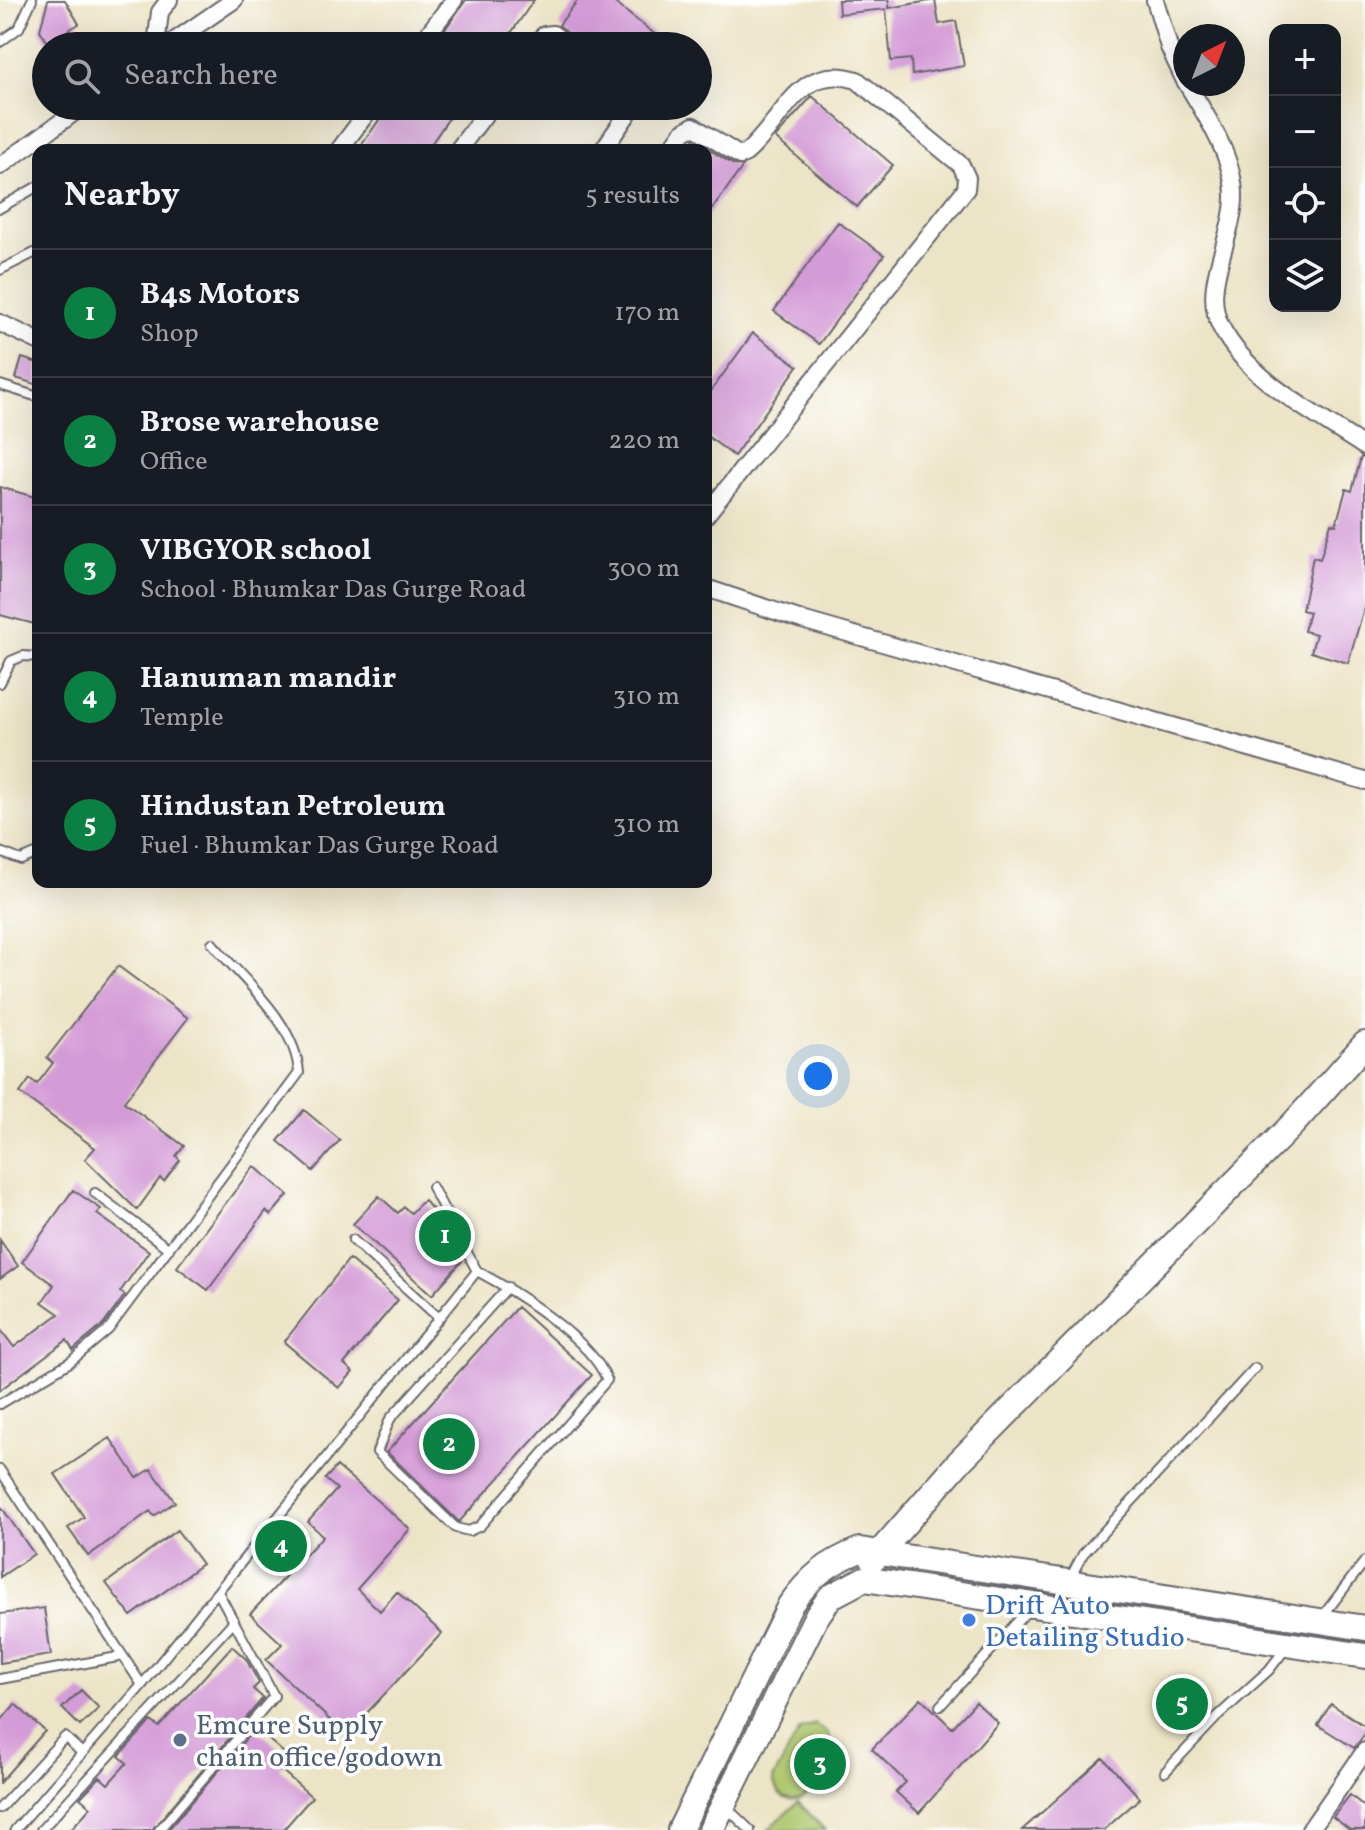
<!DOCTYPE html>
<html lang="en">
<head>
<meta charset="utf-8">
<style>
  body { margin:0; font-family:Vollkorn,serif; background:#242831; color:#f1f3f6 }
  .controls { position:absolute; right:24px; top:24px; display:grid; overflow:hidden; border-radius:16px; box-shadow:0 8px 32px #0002 }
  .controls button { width:72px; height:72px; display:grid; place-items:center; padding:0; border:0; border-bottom:2px solid #363941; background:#171b24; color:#f1f3f6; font:40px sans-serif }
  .compass { position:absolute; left:1173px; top:24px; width:72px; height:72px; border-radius:50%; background:#171b24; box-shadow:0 8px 32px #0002; rotate:42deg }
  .you { position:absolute; left:818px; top:1076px; width:28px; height:28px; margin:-20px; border:6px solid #fff; border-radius:50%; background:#1a73e8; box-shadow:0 0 0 12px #1a73e833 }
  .badge { display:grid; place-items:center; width:52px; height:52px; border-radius:50%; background:#0b8043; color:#fff; font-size:26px; font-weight:700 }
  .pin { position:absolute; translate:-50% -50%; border:4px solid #fff; box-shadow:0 2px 8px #0006 }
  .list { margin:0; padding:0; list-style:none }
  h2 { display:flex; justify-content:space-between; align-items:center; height:104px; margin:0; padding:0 32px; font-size:34px }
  h2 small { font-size:26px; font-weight:400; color:#9ea1a6 }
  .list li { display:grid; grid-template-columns:52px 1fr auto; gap:24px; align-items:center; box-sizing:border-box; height:128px; padding:0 32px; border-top:2px solid #363941 }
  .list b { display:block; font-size:30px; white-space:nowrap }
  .list p { margin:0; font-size:26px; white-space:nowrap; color:#9ea1a6 }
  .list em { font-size:26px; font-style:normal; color:#9ea1a6 }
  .icon { flex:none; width:44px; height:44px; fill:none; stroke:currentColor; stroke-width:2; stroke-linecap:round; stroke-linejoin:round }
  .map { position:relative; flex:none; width:1365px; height:1830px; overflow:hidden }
  .search { position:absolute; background:#171b24; box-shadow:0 8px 32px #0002; left:32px; top:32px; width:680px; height:88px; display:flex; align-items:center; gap:20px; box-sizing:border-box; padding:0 28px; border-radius:44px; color:#9ea1a6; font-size:30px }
  .panel { position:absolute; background:#171b24; box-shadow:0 8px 32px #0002; left:32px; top:144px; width:680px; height:744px; border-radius:16px }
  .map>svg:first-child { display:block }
</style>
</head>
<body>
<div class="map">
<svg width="1365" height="1830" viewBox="0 0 1365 1830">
  <rect width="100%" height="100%" fill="#fff"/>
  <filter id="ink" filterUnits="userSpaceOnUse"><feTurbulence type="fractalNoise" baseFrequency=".0125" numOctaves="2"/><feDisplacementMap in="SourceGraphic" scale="16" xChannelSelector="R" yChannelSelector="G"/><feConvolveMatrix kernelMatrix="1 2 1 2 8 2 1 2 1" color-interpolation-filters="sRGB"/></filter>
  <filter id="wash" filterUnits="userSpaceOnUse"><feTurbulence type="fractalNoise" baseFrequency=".006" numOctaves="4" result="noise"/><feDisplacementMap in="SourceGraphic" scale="32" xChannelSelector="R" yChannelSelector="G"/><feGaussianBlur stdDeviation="1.8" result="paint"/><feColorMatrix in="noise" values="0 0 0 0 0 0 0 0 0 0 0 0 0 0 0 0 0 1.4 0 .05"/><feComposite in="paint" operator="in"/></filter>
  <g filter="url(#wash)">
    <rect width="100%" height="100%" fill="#ece4c6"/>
    <path fill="#adc76d" stroke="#687454" stroke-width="2" d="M815 1724 828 1733 832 1746 807 1794 800 1799C784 1802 776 1795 773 1779L800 1730Z
      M798 1802 825 1830H770L769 1829Z"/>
    <g id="blocks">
      <path fill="#d49cd7" d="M48 0H65L79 24 47 42 40 30Z
        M534 0 502 46H433L466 0Z
        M578 0H611L670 46H580L559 25Z
        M838 0H889V8L935 0 939 24 956 21 964 66 912 75 911 59 891 61 886 9 839 14Z
        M812 96 893 165 857 207 775 138Z
        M389 106H433L449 118 427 150H358Z
        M694 140 734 165 743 166 706 218V150H686Z
        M838 222 884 255 819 344 774 311Z
        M753 333 798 366 734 456 706 435V398Z
        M22 358 38 363V385L16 378Z
        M1361 457 1365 458V605L1348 663 1311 652 1316 634 1304 631 1309 612 1302 610 1313 557 1320 559 1331 523 1336 525 1346 489 1352 491Z
        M0 487 38 498V625L0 615Z
        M118 966 188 1018 124 1102 184 1146 176 1156 180 1160 164 1181 160 1178 137 1210 85 1159 95 1148 20 1093 30 1079 37 1084 53 1063 47 1058Z
        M304 1110 340 1140 313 1171 278 1141Z
        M254 1166 288 1195 271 1215 266 1211 208 1290 177 1267Z
        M73 1190 101 1209 97 1214 149 1251 120 1292 125 1295 103 1325 73 1350 67 1340 0 1390V1329L14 1347 59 1314 42 1302 54 1285 22 1262Z
        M379 1196 398 1213 404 1207 411 1213 424 1200 441 1219 429 1232 462 1261 432 1295 353 1224Z
        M0 1240 18 1266 0 1279Z
        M349 1259 398 1300 344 1364 353 1372 339 1388 284 1342Z
        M517 1307 592 1375 459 1522 387 1452Z
        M110 1438 137 1478 151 1469 175 1502 154 1516 150 1511 88 1556 68 1528 84 1517 55 1474Z
        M337 1466 410 1529 357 1589 380 1611 397 1592 442 1633 346 1735 266 1660 282 1644 250 1614 323 1536 308 1522 337 1489 325 1479Z
        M0 1505 34 1554 0 1577Z
        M177 1530 202 1564 131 1616 106 1583Z
        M44 1608 51 1655 0 1663V1614Z
        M232 1646 246 1659 259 1683 253 1689 263 1698 152 1830H70L91 1807 80 1798 100 1777 108 1784 127 1763 119 1756 151 1721 159 1727Z
        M81 1690 99 1708 80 1726 62 1708Z
        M921 1698 952 1728 976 1702 998 1723 919 1813 896 1792 906 1782 872 1749Z
        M15 1704 45 1731 0 1782V1722Z
        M1331 1704 1365 1726V1734L1354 1748 1318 1725Z
        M255 1728 290 1758 280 1769 312 1797 283 1830H168Z
        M1103 1758 1140 1798 1104 1830H1022Z
        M1350 1795 1365 1807V1830H1350L1333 1817Z"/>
    </g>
  </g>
  <g filter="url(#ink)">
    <use href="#blocks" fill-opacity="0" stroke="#69666c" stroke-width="2"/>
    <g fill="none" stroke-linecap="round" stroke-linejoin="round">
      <defs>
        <path id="lane" d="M0 42 19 28 32 0
          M0 208 38 186
          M0 270 38 251
          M0 385 38 397
          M0 683 11 661 23 656 38 657
          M0 852 21 860 38 853
          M95 1193 169 1249
          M353 1240 439 1318
          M477 1271C515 1291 592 1340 607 1380L480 1526 469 1531 456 1528 377 1452 390 1419 508 1287
          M0 1404 70 1362 108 1330 299 1073C296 1023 243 980 212 943
          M0 1470 142 1685
          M1069 1580 1083 1554 1255 1368
          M1322 1617 1365 1561
          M0 1679 123 1656
          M940 1706 1029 1609
          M1165 1772 1217 1717 1269 1670 1286 1648
          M0 1808 65 1737 82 1753
          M727 1808 750 1830
          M15 1830 142 1685 477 1271 432 1187
          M41 1830 234 1621
          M159 1830 274 1696 218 1592"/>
        <path id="street" d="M1155 0 1169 47 1185 81
          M156 46 160 12 169 0
          M167 46 234 0
          M419 46 454 0
          M535 46 544 35 553 34 568 46
          M1187 84C1206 115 1234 158 1234 196 1234 238 1200 287 1221 327 1250 382 1315 413 1365 447
          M339 150 372 106
          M458 150 491 106
          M603 150 633 106
          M670 150 683 132 693 126 740 156 746 153C784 121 798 61 857 80L961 165 967 178 966 189 706 515
          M0 166 83 106
          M0 323 38 341
          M706 588 802 620 1365 781
          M1310 1830 1365 1751"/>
        <path id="secondary" d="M873 1560 959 1462 1293 1124 1365 1044
          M680 1830 790 1605C810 1577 827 1563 860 1550L1365 1628
          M711 1830 815 1619 830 1597 864 1579 1365 1656"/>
      </defs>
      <use href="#lane" stroke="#69666c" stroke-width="12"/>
      <use href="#street" stroke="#69666c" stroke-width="20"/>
      <use href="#secondary" stroke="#69666c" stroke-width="28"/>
      <use href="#lane" stroke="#fff" stroke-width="8"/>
      <use href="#street" stroke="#fff" stroke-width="16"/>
      <use href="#secondary" stroke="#fff" stroke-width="24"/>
    </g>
  </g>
  <circle fill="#3f7fe0" stroke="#fff" stroke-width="3" cx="969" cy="1620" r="8"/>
  <circle fill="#5c6f8a" stroke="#fff" stroke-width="3" cx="180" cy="1740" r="8"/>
  <g text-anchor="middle" stroke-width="7" stroke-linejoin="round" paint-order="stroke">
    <g font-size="28" fill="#366cbe" stroke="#fff" text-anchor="start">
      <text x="985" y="1614">Drift Auto<tspan x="985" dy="32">Detailing Studio</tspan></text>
    </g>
    <g font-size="28" fill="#4e5e75" stroke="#fff" text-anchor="start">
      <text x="196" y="1734">Emcure Supply<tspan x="196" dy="32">chain office/godown</tspan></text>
    </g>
  </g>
</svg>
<div class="controls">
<button>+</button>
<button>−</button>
<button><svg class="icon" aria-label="locate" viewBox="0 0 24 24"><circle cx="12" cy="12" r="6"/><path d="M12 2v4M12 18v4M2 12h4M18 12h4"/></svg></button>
<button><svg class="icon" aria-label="layers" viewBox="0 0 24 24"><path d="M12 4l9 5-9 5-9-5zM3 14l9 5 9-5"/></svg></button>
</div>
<svg class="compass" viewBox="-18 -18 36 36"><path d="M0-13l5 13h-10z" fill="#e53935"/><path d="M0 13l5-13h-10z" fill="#9ea1a6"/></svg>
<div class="you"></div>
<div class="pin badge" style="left:445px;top:1236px">1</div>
<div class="pin badge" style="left:449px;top:1444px">2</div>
<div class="pin badge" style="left:820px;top:1764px">3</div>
<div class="pin badge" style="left:281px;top:1546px">4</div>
<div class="pin badge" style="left:1182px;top:1704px">5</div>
<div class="search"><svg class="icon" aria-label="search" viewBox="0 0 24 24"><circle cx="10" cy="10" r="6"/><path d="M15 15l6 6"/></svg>Search here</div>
<section class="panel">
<h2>Nearby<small>5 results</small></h2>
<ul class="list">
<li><span class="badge">1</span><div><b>B4s Motors</b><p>Shop</p></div><em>170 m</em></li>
<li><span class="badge">2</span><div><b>Brose warehouse</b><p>Office</p></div><em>220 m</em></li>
<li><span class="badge">3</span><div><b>VIBGYOR school</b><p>School · Bhumkar Das Gurge Road</p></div><em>300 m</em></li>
<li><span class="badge">4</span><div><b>Hanuman mandir</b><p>Temple</p></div><em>310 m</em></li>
<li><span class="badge">5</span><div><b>Hindustan Petroleum</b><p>Fuel · Bhumkar Das Gurge Road</p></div><em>310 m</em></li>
</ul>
</section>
</div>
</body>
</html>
